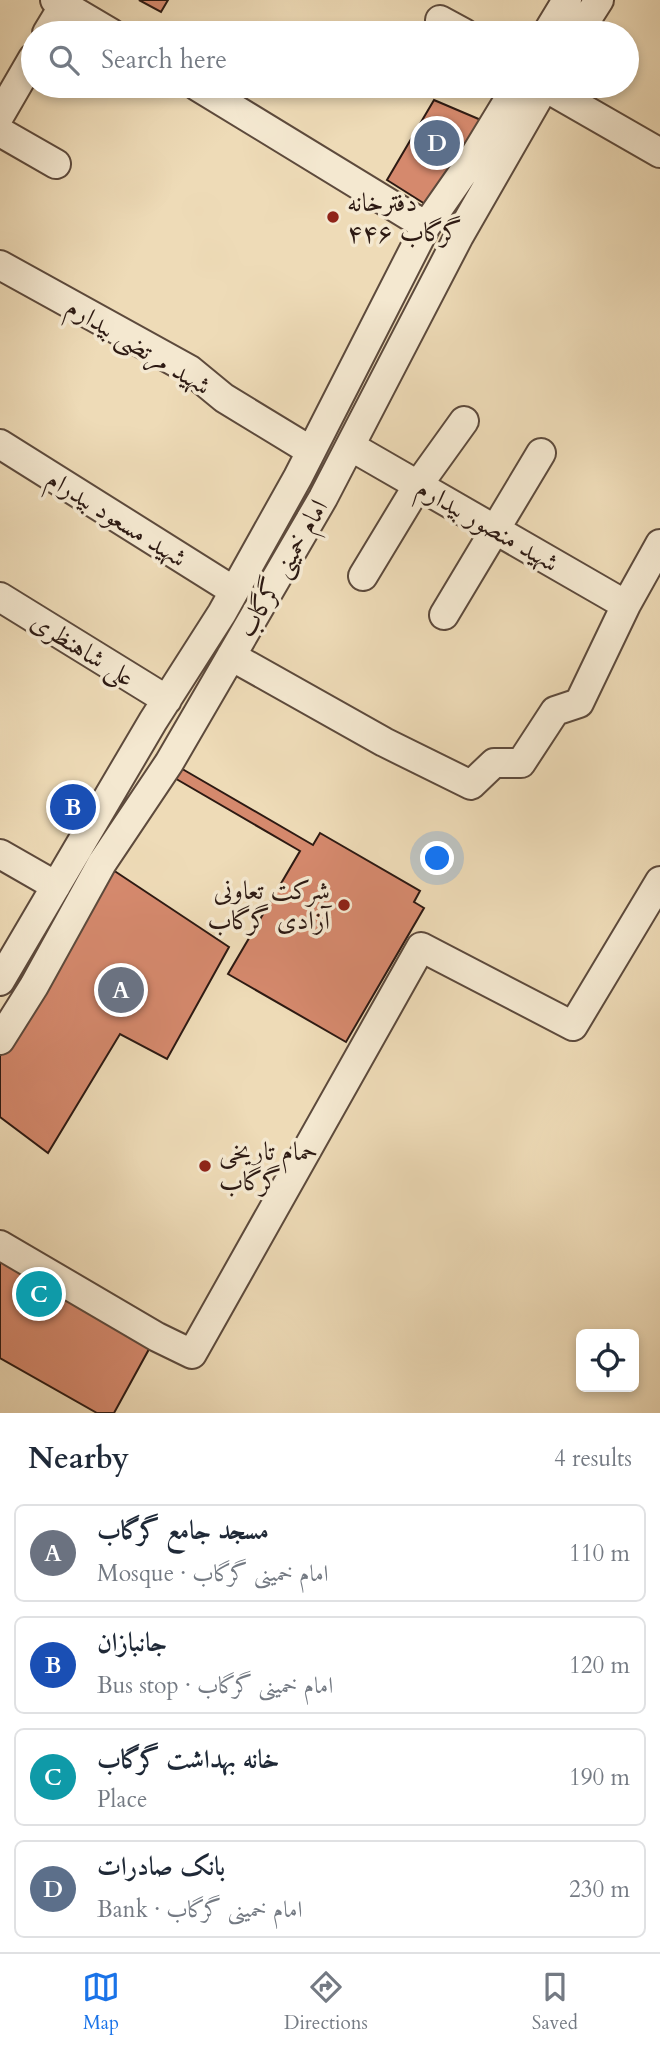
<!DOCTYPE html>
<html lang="en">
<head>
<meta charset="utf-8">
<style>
  body { margin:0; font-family:Cardo,Amiri,serif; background:#f6f6f7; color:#1f2937 }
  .controls { position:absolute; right:21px; bottom:21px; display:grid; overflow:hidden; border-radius:10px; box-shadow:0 4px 10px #0003 }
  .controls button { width:63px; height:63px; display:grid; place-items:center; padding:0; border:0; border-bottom:2px solid #e0e1e3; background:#fff; color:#1f2937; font:35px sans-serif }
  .you { position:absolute; left:438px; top:859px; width:24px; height:24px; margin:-18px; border:5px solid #fff; border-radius:50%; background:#1a73e8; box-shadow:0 0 0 10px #1a73e833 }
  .badge { display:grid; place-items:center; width:46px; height:46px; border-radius:50%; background:#1a73e8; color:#fff; font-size:23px; font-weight:700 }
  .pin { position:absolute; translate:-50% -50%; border:4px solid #fff; box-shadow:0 2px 7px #0006 }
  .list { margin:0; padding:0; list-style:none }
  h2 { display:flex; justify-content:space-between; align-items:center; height:91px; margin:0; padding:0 28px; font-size:30px }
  h2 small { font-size:23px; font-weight:400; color:#747a83 }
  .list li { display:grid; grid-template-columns:46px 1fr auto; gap:21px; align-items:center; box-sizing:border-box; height:98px; margin:0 14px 14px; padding:0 14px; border:2px solid #e0e1e3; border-radius:10px }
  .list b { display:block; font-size:26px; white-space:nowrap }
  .list p { margin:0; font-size:23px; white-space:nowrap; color:#747a83 }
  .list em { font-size:23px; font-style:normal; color:#747a83 }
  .icon { flex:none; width:38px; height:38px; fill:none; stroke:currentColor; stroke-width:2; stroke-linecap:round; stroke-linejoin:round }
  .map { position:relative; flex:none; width:660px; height:1413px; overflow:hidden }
  .search { position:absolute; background:#fff; box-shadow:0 4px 10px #0003; left:21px; right:21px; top:21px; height:77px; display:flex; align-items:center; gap:18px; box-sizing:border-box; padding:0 24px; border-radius:38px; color:#747a83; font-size:26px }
  .sheet { height:539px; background:#fff }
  nav { display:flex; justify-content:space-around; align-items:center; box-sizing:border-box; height:98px; border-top:2px solid #e0e1e3; background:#fff; font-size:19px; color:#747a83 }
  nav a { display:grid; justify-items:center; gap:4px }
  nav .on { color:#1a73e8 }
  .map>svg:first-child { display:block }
</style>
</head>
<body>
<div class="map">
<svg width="660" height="1413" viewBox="0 0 660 1413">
  <rect width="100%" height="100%" fill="#eedbb7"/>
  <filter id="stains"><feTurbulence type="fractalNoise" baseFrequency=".00286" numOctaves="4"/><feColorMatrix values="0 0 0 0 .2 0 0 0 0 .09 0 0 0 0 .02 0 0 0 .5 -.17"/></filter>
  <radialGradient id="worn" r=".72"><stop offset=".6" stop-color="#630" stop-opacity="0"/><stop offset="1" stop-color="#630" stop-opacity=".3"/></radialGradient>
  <path fill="#d5896d" stroke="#2d1a13" stroke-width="2" d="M139 0H168L161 12Z
    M434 100 481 120 425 204 387 180Z
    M172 763 313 845 320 833 420 891 414 902 424 908 346 1042 228 974 300 851 166 773Z
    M107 866 229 947 167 1059 120 1034 48 1153 0 1117V1056Z
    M0 1249 154 1340 114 1413H97L0 1358Z"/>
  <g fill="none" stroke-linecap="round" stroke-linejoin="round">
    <defs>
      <path id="minor" d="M55 0 111 33
        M440 20 464 33
        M47 33 64 5
        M547 33 567 0
        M578 33 599 0
        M197 86 426 226
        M545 87 660 153
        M0 115 33 58
        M0 132 56 164
        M0 265 190 370 224 398 311 451
        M0 444 234 591
        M350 446 626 605
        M363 576 418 485 464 421
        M0 597 167 700
        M444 615 541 453
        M231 656 384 742 471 785 494 763H521L555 711 579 703 626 605 660 544
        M0 854 56 886
        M0 981 153 721 222 613 298 477 426 226 472 160 517 86
        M0 1040 34 986 102 863 169 763 323 498 459 236 545 86
        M0 1245 157 1337 192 1354 421 947 573 1026 660 881"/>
    </defs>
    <use href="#minor" stroke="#5d4a3c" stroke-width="32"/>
    <use href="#minor" stroke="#f4e8d0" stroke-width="28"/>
  </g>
  <g fill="#8f2418" stroke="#f4e8d0" stroke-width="2.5">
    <circle cx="333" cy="217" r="7"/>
    <circle cx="344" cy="905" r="7"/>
    <circle cx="205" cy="1166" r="7"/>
  </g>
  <g text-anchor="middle" stroke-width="7" stroke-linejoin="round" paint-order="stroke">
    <g font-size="26" fill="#2d1a13" stroke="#f4e8d0" text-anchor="start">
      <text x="347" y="211">دفترخانه<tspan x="347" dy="30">۴۴۶ گرگاب</tspan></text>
      <text x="330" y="899" text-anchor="end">شرکت تعاونی<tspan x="330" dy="30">آزادی گرگاب</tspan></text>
      <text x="219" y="1160">حمام تاریخی<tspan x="219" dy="30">گرگاب</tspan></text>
    </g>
    <g font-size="26" fill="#2d1a13" stroke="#f4e8d0">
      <text transform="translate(139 346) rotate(31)" y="9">شهيد مرتضی بیدارم</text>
      <text transform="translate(117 518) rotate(32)" y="9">شهید مسعود بیدرام</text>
      <text transform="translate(488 525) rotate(30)" y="9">شهيد منصور بیدارم</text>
      <text transform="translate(282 568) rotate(-60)" y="9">امام خمینی گرگاب</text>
      <text transform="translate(83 649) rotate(32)" y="9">علی شاهنظری</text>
    </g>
  </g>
  <rect width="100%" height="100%" filter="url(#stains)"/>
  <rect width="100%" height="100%" fill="url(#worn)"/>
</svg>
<div class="controls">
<button><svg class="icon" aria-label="locate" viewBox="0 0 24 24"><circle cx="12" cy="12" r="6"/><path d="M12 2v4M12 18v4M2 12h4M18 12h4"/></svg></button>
</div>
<div class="you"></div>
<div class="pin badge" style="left:121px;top:990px;background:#6b7280">A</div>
<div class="pin badge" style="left:73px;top:807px;background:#1a4fb4">B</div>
<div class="pin badge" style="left:39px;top:1294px;background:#0f9aa8">C</div>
<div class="pin badge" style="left:437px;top:143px;background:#5c6f8a">D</div>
<div class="search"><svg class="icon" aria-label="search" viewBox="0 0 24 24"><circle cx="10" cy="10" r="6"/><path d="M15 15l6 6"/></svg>Search here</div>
</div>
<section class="sheet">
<h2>Nearby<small>4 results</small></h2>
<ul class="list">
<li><span class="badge" style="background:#6b7280">A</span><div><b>مسجد جامع گرگاب</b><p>Mosque · امام خمینی گرگاب</p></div><em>110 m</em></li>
<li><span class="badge" style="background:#1a4fb4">B</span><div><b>جانبازان</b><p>Bus stop · امام خمینی گرگاب</p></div><em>120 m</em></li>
<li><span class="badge" style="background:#0f9aa8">C</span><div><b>خانه بهداشت گرگاب</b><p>Place</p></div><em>190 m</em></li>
<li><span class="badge" style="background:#5c6f8a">D</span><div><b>بانک صادرات</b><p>Bank · امام خمینی گرگاب</p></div><em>230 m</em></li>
</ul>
</section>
<nav>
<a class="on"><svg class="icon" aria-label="map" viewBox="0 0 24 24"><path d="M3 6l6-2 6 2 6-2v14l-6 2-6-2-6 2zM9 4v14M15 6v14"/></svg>Map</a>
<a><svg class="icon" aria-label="directions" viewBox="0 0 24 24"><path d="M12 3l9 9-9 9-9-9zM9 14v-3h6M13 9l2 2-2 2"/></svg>Directions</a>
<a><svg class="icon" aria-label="saved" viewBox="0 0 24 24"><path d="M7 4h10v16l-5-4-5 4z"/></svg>Saved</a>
</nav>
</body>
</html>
